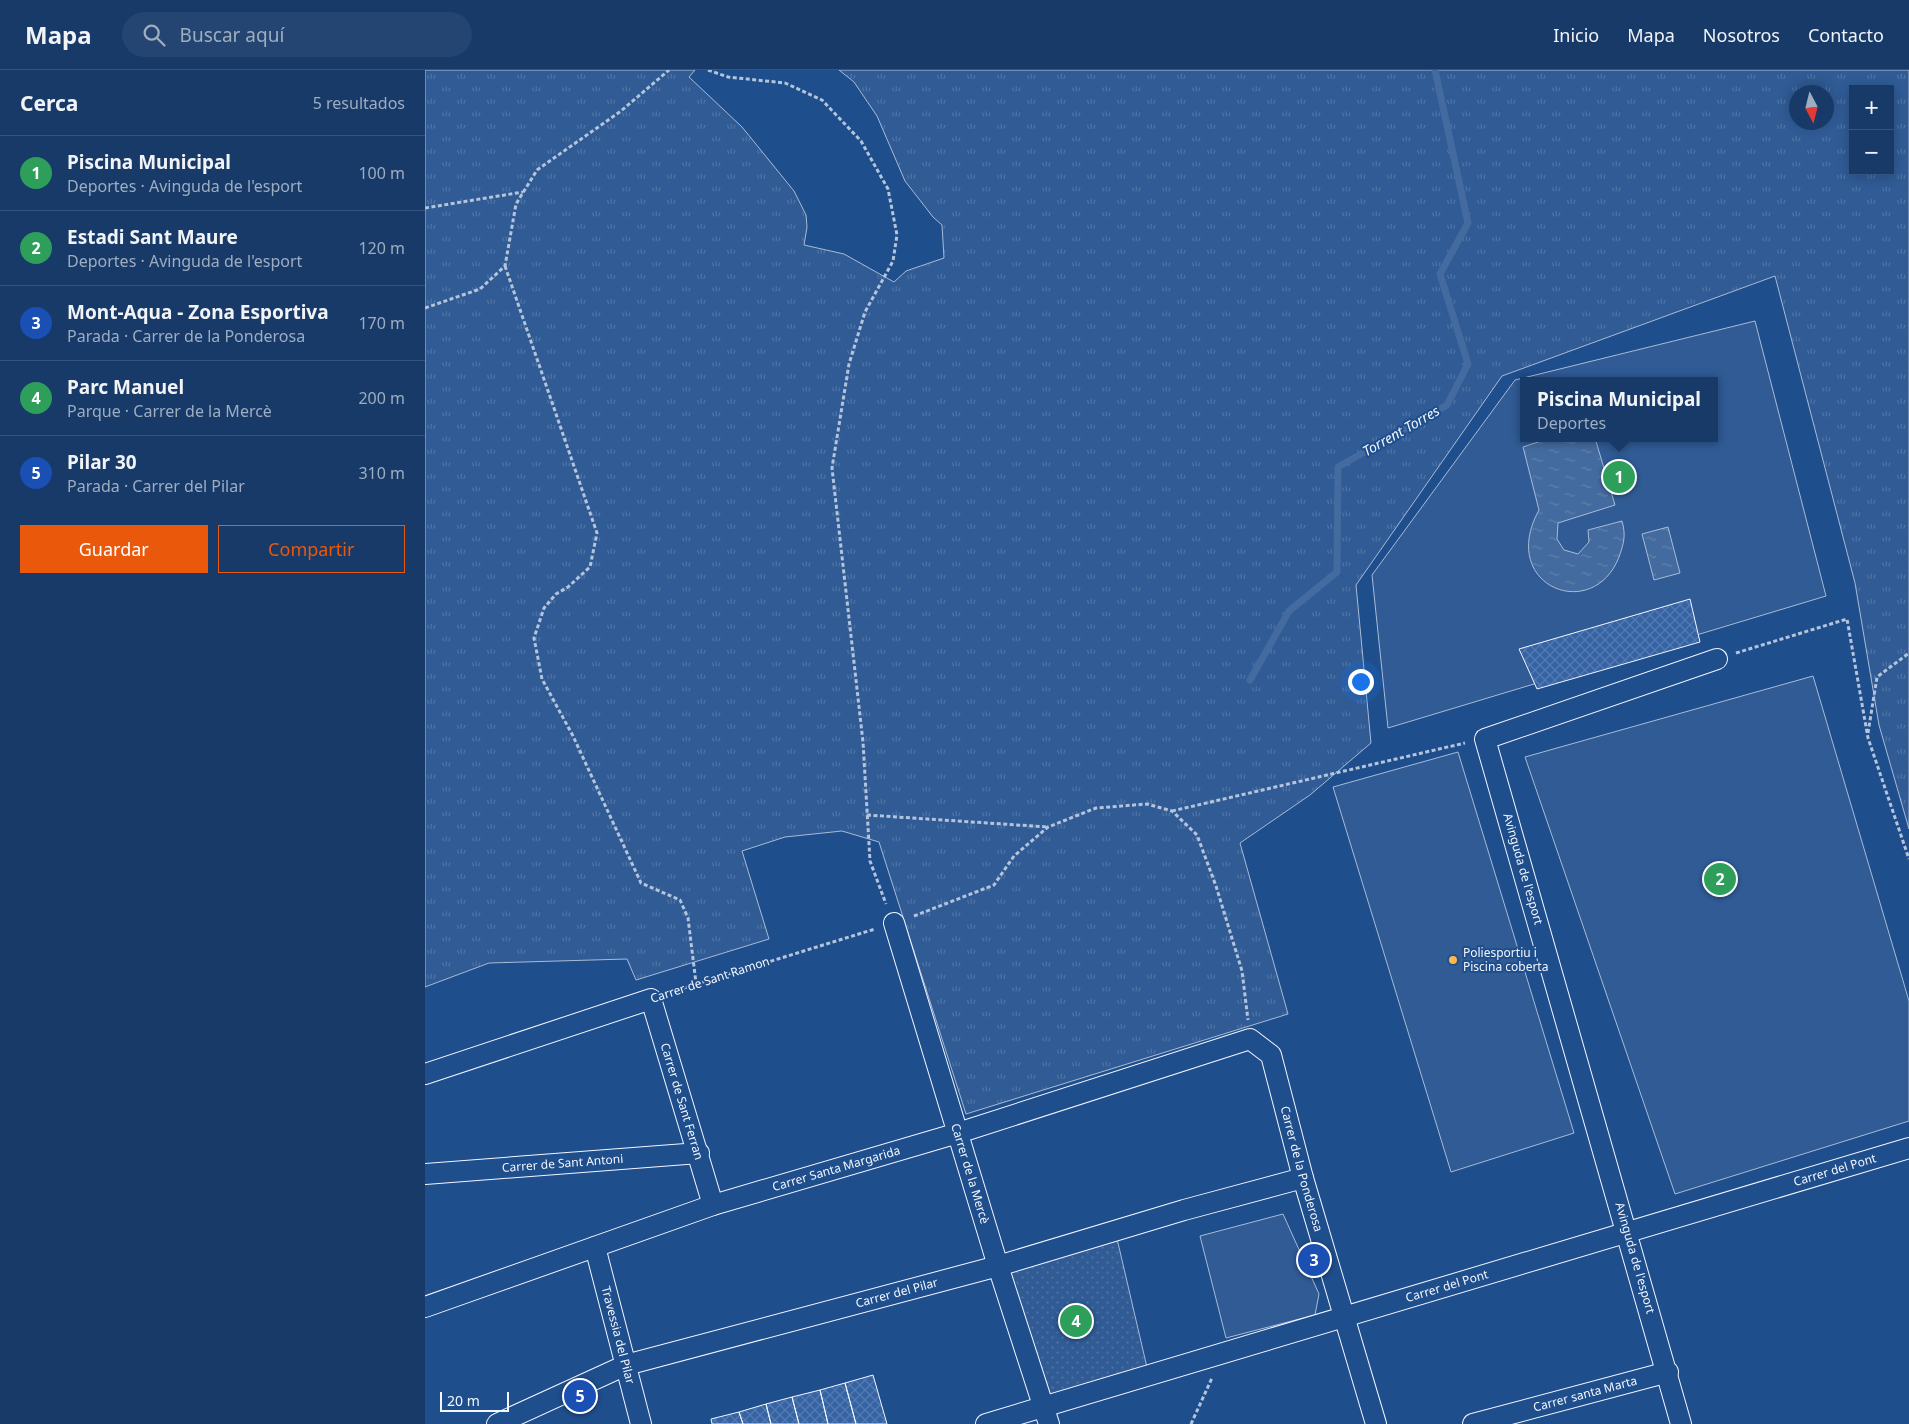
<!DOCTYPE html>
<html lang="es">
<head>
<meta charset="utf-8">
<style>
  body { margin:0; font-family:"Noto Sans",sans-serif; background:#244571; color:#f1f3f6 }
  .controls { position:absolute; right:15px; top:15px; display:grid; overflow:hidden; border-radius:0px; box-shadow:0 2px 12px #0003 }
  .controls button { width:45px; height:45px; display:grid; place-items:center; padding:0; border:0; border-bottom:1px solid #36547d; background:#173a69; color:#f1f3f6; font:25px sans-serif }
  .compass { position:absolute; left:1364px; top:15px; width:45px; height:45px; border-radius:50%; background:#173a69; box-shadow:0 2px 12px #0003; rotate:173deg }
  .scale { position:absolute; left:15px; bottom:12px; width:69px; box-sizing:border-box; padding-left:5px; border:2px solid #f2f6ff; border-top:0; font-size:14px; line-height:18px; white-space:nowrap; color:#f2f6ff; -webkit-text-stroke:4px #1f4e8c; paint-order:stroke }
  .you { position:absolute; left:935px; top:611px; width:18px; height:18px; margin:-12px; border:4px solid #fff; border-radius:50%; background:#1a73e8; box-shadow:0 0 0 8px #1a73e833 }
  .badge { display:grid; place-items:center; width:32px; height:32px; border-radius:50%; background:#ea580c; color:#fff; font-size:16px; font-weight:700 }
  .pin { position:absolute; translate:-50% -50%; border:2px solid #fff; box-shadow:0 1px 5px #0006 }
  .popup { position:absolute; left:1095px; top:307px; width:198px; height:65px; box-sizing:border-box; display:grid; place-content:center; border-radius:0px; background:#173a69; filter:drop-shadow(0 1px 4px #0005); font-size:16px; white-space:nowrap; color:#9eadc0 }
  .popup b { font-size:19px; color:#f1f3f6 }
  .popup::after { content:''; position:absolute; left:50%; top:100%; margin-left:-10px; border:10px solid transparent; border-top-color:#173a69 }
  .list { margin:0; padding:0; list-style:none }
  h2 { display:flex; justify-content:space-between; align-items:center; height:65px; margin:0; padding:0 20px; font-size:21px }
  h2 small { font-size:16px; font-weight:400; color:#9eadc0 }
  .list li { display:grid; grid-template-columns:32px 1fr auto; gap:15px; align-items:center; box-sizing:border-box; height:75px; padding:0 20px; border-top:1px solid #36547d }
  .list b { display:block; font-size:19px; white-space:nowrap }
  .list p { margin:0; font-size:16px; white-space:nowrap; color:#9eadc0 }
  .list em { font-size:16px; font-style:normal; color:#9eadc0 }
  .actions { display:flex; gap:10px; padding:15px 20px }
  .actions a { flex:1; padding:11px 0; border:1px solid #ea580c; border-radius:0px; text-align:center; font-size:18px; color:#ea580c }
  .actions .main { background:#ea580c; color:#fff }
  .icon { flex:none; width:28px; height:28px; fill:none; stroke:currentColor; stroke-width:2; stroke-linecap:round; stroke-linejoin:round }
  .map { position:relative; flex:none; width:1484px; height:1354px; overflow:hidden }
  header { display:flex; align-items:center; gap:30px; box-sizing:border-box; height:70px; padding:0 25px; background:#173a69; border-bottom:1px solid #36547d }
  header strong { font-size:24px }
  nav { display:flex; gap:28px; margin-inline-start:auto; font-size:18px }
  .search { width:350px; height:45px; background:#244571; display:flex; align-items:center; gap:12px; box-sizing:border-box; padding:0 18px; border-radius:28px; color:#9eadc0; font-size:19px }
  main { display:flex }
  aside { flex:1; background:#173a69 }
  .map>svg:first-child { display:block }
</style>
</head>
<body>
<header>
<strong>Mapa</strong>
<div class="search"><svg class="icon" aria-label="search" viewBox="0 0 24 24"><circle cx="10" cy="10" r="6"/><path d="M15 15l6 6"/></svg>Buscar aquí</div>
<nav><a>Inicio</a><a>Mapa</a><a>Nosotros</a><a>Contacto</a></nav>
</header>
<main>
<aside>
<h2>Cerca<small>5 resultados</small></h2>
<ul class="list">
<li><span class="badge" style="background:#2e9e5b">1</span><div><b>Piscina Municipal</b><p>Deportes · Avinguda de l'esport</p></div><em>100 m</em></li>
<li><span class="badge" style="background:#2e9e5b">2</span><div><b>Estadi Sant Maure</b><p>Deportes · Avinguda de l'esport</p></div><em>120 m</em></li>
<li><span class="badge" style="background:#1a4fb4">3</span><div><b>Mont-Aqua - Zona Esportiva</b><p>Parada · Carrer de la Ponderosa</p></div><em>170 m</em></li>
<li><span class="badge" style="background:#2e9e5b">4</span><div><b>Parc Manuel</b><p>Parque · Carrer de la Mercè</p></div><em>200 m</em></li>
<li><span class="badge" style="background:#1a4fb4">5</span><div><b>Pilar 30</b><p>Parada · Carrer del Pilar</p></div><em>310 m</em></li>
</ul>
<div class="actions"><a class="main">Guardar</a><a>Compartir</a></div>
</aside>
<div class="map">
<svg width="1484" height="1354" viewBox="0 0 1484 1354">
  <defs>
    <pattern id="grass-tufts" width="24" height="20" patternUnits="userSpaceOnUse" patternTransform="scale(1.25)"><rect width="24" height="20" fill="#305b95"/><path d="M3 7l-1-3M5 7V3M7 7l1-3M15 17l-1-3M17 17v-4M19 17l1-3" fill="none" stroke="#4e73a5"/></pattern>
    <pattern id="park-dots" width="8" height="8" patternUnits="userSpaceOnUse" patternTransform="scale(1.25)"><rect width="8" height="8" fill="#305b95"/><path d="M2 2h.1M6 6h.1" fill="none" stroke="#4e73a5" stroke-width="1.8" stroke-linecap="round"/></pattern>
    <pattern id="water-ripples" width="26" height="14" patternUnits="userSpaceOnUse" patternTransform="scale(1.25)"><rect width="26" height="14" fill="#446ba0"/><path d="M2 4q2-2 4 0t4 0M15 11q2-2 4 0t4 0" fill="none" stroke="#5f81ae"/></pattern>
    <pattern id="building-cross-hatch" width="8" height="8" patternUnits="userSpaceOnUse" patternTransform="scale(1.25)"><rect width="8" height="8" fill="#3563a3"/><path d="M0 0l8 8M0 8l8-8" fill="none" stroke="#537ab1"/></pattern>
  </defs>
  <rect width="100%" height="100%" fill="#1f4e8c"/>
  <path fill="url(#grass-tufts)" stroke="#a8bbd7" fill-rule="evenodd" d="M0 0H270L264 7 317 57 369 121 381 145 382 157 379 175 419 184 469 212 481 201 519 188 517 155 508 147 480 111 452 46 429 12 414 0H1484V759L1454 655 1430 513 1350 206 1077 306 931 515 946 673 885 725 815 773 863 944 541 1044 454 772 417 761 360 767 317 781 344 869 211 910 202 889 64 893 0 917ZM1428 19H1465V101H1428ZM1372 22H1402V52H1372Z"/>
  <path fill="url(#park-dots)" stroke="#a8bbd7" d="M690 1160 724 1306 620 1337 573 1196Z"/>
  <path fill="#305b95" stroke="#a8bbd7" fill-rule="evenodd" d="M1330 251 1401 526 963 658 947 505 1090 310ZM1099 311H1289V368H1099Z
    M1388 606 1484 931V1051L1250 1124 1100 687Z
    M1033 682 1149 1063 1026 1102 908 717Z
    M858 1144 894 1224 890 1245 801 1268 775 1166Z"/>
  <path fill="url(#water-ripples)" stroke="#a8bbd7" d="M1125 368H1170L1190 435 1133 453 1132 469 1139 480 1153 484 1164 472 1163 460 1197 451C1201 465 1199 473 1194 487 1168 554 1072 516 1114 440L1098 377Z
    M1243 457 1255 503 1229 510 1217 464Z"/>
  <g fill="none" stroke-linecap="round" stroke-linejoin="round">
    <path stroke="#446ba0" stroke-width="7" d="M825 610 864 541 912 502 913 397 1022 335 1043 294 1015 204 1043 153 1010 0"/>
  </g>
  <path fill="url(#building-cross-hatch)" stroke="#f2f6ff" d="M1265 529 1275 572 1112 619 1094 579Z
    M448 1305 462 1354H431L420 1313Z
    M420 1313 431 1354H403L395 1320Z
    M395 1320 403 1354H374L367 1327Z
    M367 1327 374 1354H346L341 1334Z
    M341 1334 346 1354H318L314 1342Z
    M314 1342 318 1354H287L286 1349Z"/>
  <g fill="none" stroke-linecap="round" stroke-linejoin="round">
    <defs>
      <g id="street">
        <path id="s1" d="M469 853 573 1196 624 1354"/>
        <path id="s2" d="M0 1004 226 929 288 1135"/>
        <path id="s3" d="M0 1104 274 1083"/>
        <path id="s4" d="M170 1177 216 1354"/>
        <path id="s5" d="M0 1237 288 1135 533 1063 825 969 846 985 878 1108 951 1354"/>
        <path id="s6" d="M72 1354 201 1295 573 1196 759 1140 878 1108"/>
        <path id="s7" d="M561 1354 1484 1078"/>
        <path id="s8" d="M1048 1354 1243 1302"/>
        <path d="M1256 1354 1060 669 1292 589"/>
      </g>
    </defs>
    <use href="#street" stroke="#f2f6ff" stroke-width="22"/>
    <path stroke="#b3c4dc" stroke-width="3" stroke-dasharray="4 2.5" stroke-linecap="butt" d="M283 0 303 7 360 13 397 30 436 71 463 119 472 165 468 191 440 242 424 294 407 398 438 672 445 791 461 834
      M0 138 98 122
      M80 196 172 463 165 497 143 517 131 524 119 538 109 568 117 609 148 666 216 813 255 830 263 848 271 913
      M0 238 55 219 80 196 91 134 112 100 196 41 244 0
      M1311 583 1422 549 1443 668 1484 789
      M1443 663 1452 607 1484 583
      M747 741 1040 673
      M442 745 623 757
      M489 846 569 815 589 786 623 757 671 738 722 734 747 741 772 765 791 816 817 901 823 950
      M246 922 450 859
      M766 1354 787 1308"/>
    <use href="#street" stroke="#1f4e8c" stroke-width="20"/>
  </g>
  <circle fill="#ffb74d" stroke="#1f4e8c" stroke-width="2" cx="1028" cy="890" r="5"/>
  <g text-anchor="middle" stroke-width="4" stroke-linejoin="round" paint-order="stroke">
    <g font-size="12" fill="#f2f6ff" stroke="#1f4e8c">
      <text transform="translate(1098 799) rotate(74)" y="4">Avinguda de l'esport</text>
      <text transform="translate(285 910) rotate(-18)" y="4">Carrer de Sant Ramon</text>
      <text dy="4" stroke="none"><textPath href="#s2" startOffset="345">Carrer de Sant Ferran</textPath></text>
      <text dy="4" stroke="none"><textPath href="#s3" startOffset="138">Carrer de Sant Antoni</textPath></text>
      <text dy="4" stroke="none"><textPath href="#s5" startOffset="434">Carrer Santa Margarida</textPath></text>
      <text dy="4" stroke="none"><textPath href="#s5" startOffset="1012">Carrer de la Ponderosa</textPath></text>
      <text dy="4" stroke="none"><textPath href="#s7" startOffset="886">Carrer del Pont</textPath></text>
      <text dy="4" stroke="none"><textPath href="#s1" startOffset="262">Carrer de la Mercè</textPath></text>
      <text transform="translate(1210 1188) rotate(74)" y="4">Avinguda de l'esport</text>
      <text dy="4" stroke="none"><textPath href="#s7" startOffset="481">Carrer del Pont</textPath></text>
      <text dy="4" stroke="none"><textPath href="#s6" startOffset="422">Carrer del Pilar</textPath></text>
      <text dy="4" stroke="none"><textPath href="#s4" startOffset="91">Travessia del Pilar</textPath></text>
      <text dy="4" stroke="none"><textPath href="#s8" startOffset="116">Carrer santa Marta</textPath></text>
    </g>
    <g font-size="12" fill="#f2f6ff" stroke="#1f4e8c" text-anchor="start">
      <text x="1038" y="887">Poliesportiu i<tspan x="1038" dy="14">Piscina coberta</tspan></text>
    </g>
    <g font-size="14" font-style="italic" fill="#f2f6ff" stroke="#1f4e8c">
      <text transform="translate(976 361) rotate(-30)" y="5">Torrent Torres</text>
    </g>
  </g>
</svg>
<div class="controls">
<button>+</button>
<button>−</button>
</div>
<svg class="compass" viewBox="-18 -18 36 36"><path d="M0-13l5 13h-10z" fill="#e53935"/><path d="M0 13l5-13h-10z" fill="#9eadc0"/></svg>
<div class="scale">20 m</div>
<div class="you"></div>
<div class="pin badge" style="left:1194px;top:407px;background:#2e9e5b">1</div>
<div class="popup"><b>Piscina Municipal</b>Deportes</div>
<div class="pin badge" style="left:1295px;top:809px;background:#2e9e5b">2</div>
<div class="pin badge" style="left:889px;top:1190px;background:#1a4fb4">3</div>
<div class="pin badge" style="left:651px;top:1251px;background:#2e9e5b">4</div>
<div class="pin badge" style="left:155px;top:1326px;background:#1a4fb4">5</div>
</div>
</main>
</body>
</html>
